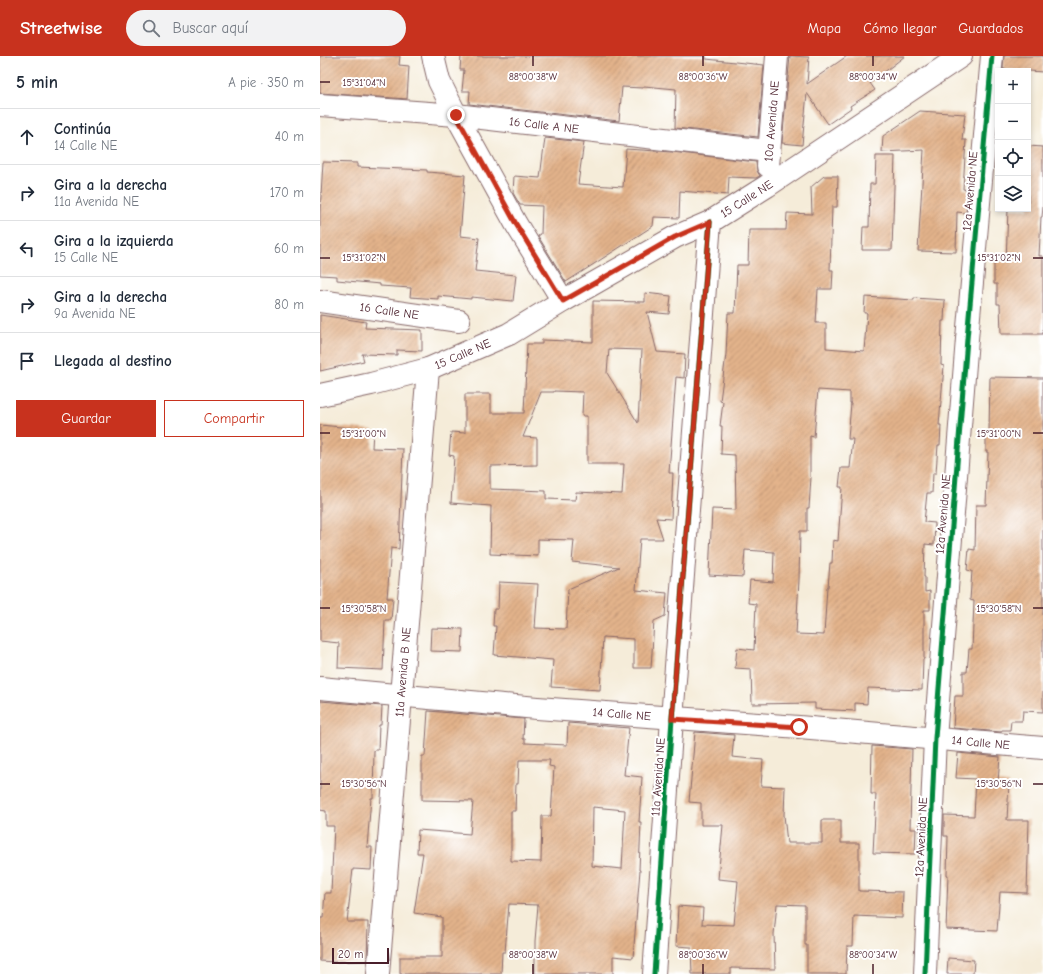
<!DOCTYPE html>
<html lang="es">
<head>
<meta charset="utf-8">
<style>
  body { margin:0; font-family:"Comic Neue",sans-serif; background:#f2f2f3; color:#1f2937 }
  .controls { position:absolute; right:12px; top:12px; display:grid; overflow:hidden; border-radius:0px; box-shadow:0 2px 6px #0003 }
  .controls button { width:36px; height:36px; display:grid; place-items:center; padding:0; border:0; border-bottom:1px solid #e0e1e3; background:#fff; color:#1f2937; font:20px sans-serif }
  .scale { position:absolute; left:12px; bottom:10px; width:57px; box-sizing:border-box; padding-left:4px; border:2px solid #4a1f2b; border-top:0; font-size:11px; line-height:14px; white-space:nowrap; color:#4a1f2b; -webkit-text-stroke:3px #fff; paint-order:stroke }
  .stop { position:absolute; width:12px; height:12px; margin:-9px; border:3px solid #c8321e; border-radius:50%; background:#fff }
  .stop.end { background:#c8321e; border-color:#fff; box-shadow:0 1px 4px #0008 }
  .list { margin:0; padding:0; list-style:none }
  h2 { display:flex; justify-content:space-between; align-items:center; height:52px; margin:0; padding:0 16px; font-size:17px }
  h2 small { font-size:13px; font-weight:400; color:#747a83 }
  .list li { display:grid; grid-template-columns:26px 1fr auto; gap:12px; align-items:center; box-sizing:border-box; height:56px; padding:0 16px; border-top:1px solid #e0e1e3 }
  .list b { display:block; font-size:15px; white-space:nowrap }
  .list p { margin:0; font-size:13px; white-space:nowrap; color:#747a83 }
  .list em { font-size:13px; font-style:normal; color:#747a83 }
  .actions { display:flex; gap:8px; padding:12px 16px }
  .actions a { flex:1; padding:9px 0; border:1px solid #c8321e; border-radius:0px; text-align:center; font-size:14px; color:#c8321e }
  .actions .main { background:#c8321e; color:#fff }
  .icon { flex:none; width:22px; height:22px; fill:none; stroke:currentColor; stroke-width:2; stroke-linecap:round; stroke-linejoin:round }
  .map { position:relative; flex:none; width:723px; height:918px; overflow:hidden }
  header { display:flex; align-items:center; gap:24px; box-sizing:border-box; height:56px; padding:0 20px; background:#c8321e; color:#fff }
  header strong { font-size:19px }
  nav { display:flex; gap:22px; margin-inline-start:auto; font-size:14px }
  .search { width:280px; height:36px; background:#f2f2f3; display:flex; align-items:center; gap:10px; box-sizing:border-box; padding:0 14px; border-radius:22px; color:#747a83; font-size:15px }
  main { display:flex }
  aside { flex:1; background:#fff }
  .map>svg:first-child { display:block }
</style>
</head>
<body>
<header>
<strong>Streetwise</strong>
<div class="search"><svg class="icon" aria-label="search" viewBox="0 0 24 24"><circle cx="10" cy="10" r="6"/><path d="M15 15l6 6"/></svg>Buscar aquí</div>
<nav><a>Mapa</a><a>Cómo llegar</a><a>Guardados</a></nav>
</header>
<main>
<aside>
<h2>5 min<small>A pie · 350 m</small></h2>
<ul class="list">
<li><svg class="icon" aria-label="ahead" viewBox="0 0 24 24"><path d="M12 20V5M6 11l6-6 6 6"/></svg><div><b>Continúa</b><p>14 Calle NE</p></div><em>40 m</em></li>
<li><svg class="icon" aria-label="right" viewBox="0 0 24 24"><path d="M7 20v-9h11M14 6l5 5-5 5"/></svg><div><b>Gira a la derecha</b><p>11a Avenida NE</p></div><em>170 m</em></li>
<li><svg class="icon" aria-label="left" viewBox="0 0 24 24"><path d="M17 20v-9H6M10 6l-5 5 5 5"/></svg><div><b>Gira a la izquierda</b><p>15 Calle NE</p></div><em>60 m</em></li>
<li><svg class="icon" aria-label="right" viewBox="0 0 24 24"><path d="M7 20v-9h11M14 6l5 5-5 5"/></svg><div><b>Gira a la derecha</b><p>9a Avenida NE</p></div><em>80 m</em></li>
<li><svg class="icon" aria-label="arrive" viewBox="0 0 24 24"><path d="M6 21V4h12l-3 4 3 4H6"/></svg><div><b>Llegada al destino</b></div></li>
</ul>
<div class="actions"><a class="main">Guardar</a><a>Compartir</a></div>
</aside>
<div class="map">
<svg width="723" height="918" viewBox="0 0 723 918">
  <defs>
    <pattern id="building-hatch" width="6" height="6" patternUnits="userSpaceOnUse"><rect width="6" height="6" fill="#e3b38b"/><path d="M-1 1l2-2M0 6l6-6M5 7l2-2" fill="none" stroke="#ba9172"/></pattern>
  </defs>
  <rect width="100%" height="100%" fill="#fff"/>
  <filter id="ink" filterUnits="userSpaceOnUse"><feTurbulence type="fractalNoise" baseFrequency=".025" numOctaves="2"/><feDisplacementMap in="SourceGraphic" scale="8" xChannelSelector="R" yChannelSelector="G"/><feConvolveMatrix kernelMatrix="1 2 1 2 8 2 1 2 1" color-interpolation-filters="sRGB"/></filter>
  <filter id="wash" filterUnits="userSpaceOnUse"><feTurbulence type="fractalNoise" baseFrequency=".012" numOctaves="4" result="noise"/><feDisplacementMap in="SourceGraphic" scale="16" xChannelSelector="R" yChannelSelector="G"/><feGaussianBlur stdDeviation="0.9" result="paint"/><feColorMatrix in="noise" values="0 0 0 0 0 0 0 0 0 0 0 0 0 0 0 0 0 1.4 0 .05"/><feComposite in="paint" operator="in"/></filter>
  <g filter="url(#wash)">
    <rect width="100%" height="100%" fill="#f5ecd9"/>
    <g id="blocks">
      <path fill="url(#building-hatch)" fill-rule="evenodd" d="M0 0H80L79 9 89 10 87 43 0 37Z
        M141 0H386V3L444 9 438 81 355 72 356 33 324 30 323 32 302 31 299 65 149 48 150 35H142L144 14H140Z
        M470 0 489 1 487 28 527 0H585L550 27 555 34 530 50 531 52 508 68 487 37 482 89 462 87Z
        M684 0H723V16L683 13Z
        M600 55 645 58 642 84H646L643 133 648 134 646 157 637 156 636 196 598 195 604 94 562 96 563 80Z
        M225 82 264 86 258 128 303 131 306 93 352 96 436 106 437 115 440 120 436 122 409 121 408 139 360 135 359 162 334 161 333 170 246 226 218 180 221 178 222 150 200 149 193 137 194 120 220 122Z
        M708 90 723 91V151L722 161H721L719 200H723V278H681L680 248H677V228H674V205L686 206 688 153H708Z
        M556 100H575L572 194H542L543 171H549L550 128H555Z
        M3 106 37 107V111L107 114V116L145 119 140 180 159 182 155 215 196 219 193 245 151 241V243L118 240V243L90 241 91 232 60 230V228L17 224V220L0 219V156Z
        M504 120H518L517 151H512L510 214H513L512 233H498L496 267H506V292L544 295 547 257H544L545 241 594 244V242L625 244 624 265H622L621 309 624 310 619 369H621L620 389H618L616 417H613L612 437H607L604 466 615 467 614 489 605 488 604 521H605V536L610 535V554H604V603H603L602 634 548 632 547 648 535 647V655L495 653V647L432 648 431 613 415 612 417 592 434 594 436 548 428 547 430 524 453 526 454 496 425 494 423 521 389 519 392 453 416 454 415 399 401 398 402 370H400L403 346 400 345 406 298 408 257H415L417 209H428L429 174H466L467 157 492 158 491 131ZM498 334 530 336V347H531L528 383H533L530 412H521L519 431H522L518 485 513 484 512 507H510L508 531H507L504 579 476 578 479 524 480 475H487V452H489L491 421H490V380L494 381Z
        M325 237 351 240 349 258 327 256 337 296 365 298 364 322 356 321 349 417H353L351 463 336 462 343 483H320L316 534 347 537 345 560 334 565 331 612H314V583L283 581 280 634 231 631 233 604 174 599 176 570H173L174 553H178L179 526 218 528 215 572 246 573 248 533 299 511 252 506 254 484 218 483V500L170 498 171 450 131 447 134 400 129 399 131 376 145 377V338H171V357H204L207 288H222V284L273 286V245L325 246ZM289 293 322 294 318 367 287 317ZM234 335 263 336 262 360H267V408H304L302 438 256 436 255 444 226 443V435L170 433V410L217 409V382L203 381 221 336H234Z
        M0 259 46 266 45 272 102 274V295L77 294V299L42 298 44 305 0 315Z
        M670 321 723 322V656L703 655 702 665H691L690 674H682L681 676 633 672 635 640H643V616H647L649 593H652L654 545 650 544 652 515 647 514 649 493 655 494 656 449H666L668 396H666V376H669Z
        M0 369 53 374 52 392 83 393 79 493 71 492 67 542H73L71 564H65L63 614 18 612 19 587 0 585Z
        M111 572 143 573 142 596 110 595Z
        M0 645 62 650 61 669H59L58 694H54L53 742H51L47 791H52L51 814 33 813 27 866H48L47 905 14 906 0 905V862H3L5 837H11L14 770H6V755L0 754Z
        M108 655 204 663 203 683H205V687L247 689 248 667 309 672 304 719 322 721 319 766H321L319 814H320L313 902 293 900V918H215V885L218 849 189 848 185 896H182L181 918H80V901H122V861L94 857 103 797H97L98 774 150 778 153 745 102 744V700H105ZM199 704H230L229 710 234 711 231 760H222L221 806 191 805V755H195L196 728H198ZM273 751 305 754 302 813 272 810Z
        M375 676 414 679 412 701 443 704 441 730 465 731 464 759 467 787H502V764H521V787H539V835L583 836 582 862 534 860 533 890H527L526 918H487V889H485V849L457 848 454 878 455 913 411 912V918H372L371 891 356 890 358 850 383 852 382 868 414 869 418 825 398 823 403 769H381V747L369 746Z
        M552 690 592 693 590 773H596L595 798 553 797 556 738H551Z
        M638 697 680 701 678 726 689 727 687 764H709L707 837 680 836 677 875 626 873 628 819H627L628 780H624V759L654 760 656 723 636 722Z
        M628 902 654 904 653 918H627Z"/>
    </g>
  </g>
  <g filter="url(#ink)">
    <use href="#blocks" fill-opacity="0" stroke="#866768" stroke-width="1"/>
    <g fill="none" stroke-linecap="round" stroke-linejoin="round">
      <defs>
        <g id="minor">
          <path d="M113 0 119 25 136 59 196 168 243 245"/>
          <path id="s1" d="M0 49 136 59 448 95"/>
          <path id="s2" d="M448 110 457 0"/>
          <path id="s3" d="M0 245 139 265"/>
          <path id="s4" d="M0 339 51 328 108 313 189 278 243 245 355 181 390 166 447 130 641 0"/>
          <path id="s5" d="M0 632 217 652 479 671 723 692"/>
          <path id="s6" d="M58 918 108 313"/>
          <path d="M334 918 352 663 390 166"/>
          <path d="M605 918 615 682 647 283 672 0"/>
        </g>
      </defs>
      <use href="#minor" stroke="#866768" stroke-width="24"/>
      <use href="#minor" stroke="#fff" stroke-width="22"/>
      <defs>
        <path id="cycleway" d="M334 918 352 663 390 166
          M605 918 615 682 647 283 672 0"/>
      </defs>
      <use href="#cycleway" stroke="#fff" stroke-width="8"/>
      <use href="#cycleway" stroke="#00873e" stroke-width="5"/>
    </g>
  </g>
  <g fill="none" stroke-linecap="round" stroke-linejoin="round" filter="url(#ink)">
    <path stroke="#c8321e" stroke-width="5" d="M136 59 196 168 243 245 355 181 390 166 352 663 479 671"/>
  </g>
  <path fill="none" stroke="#4a1f2b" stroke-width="1.5" d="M213 0V10M383 0V10M553 0V10M0 26H10M0 202H10M713 202H723M0 377H10M713 377H723M0 552H10M713 552H723M0 728H10M713 728H723M213 908V918M383 908V918M553 908V918"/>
  <g text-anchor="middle" stroke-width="4" stroke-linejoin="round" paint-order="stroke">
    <g font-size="12" fill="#4a1f2b" stroke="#fff">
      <text dy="4" stroke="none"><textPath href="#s2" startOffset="45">10a Avenida NE</textPath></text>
      <text dy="4" stroke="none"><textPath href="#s1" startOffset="225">16 Calle A NE</textPath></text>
      <text transform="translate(650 135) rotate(-85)" y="4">12a Avenida NE</text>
      <text dy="4" stroke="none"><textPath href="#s4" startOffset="473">15 Calle NE</textPath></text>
      <text dy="4" stroke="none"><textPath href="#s3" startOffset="70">16 Calle NE</textPath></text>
      <text dy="4" stroke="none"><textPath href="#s4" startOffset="149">15 Calle NE</textPath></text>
      <text transform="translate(623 458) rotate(-85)" y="4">12a Avenida NE</text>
      <text dy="4" stroke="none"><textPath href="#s6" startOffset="303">11a Avenida B NE</textPath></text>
      <text dy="4" stroke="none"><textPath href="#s5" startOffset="303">14 Calle NE</textPath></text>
      <text dy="4" stroke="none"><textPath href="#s5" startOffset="663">14 Calle NE</textPath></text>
      <text transform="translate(338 721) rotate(-86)" y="4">11a Avenida NE</text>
      <text transform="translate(601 781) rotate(-87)" y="4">12a Avenida NE</text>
    </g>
  </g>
  <g font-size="10" text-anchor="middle" fill="#4a1f2b" stroke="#fff" stroke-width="4" stroke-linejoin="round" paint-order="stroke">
    <text x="213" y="24">88°00'38"W</text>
    <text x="383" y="24">88°00'36"W</text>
    <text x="553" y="24">88°00'34"W</text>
    <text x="44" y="30">15°31'04"N</text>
    <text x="44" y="205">15°31'02"N</text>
    <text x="679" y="205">15°31'02"N</text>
    <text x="44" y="381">15°31'00"N</text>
    <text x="679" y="381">15°31'00"N</text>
    <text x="44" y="556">15°30'58"N</text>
    <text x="679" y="556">15°30'58"N</text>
    <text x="44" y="731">15°30'56"N</text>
    <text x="679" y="731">15°30'56"N</text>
    <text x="213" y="902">88°00'38"W</text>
    <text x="383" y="902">88°00'36"W</text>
    <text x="553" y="902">88°00'34"W</text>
  </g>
</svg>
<div class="controls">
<button>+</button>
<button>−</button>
<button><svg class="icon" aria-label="locate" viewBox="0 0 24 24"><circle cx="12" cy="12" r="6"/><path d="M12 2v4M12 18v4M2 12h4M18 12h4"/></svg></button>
<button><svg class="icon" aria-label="layers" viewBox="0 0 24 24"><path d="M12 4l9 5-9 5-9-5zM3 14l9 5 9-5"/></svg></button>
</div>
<div class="scale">20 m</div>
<div class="stop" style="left:479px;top:671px"></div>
<div class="stop end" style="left:136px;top:59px"></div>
</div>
</main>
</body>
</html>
